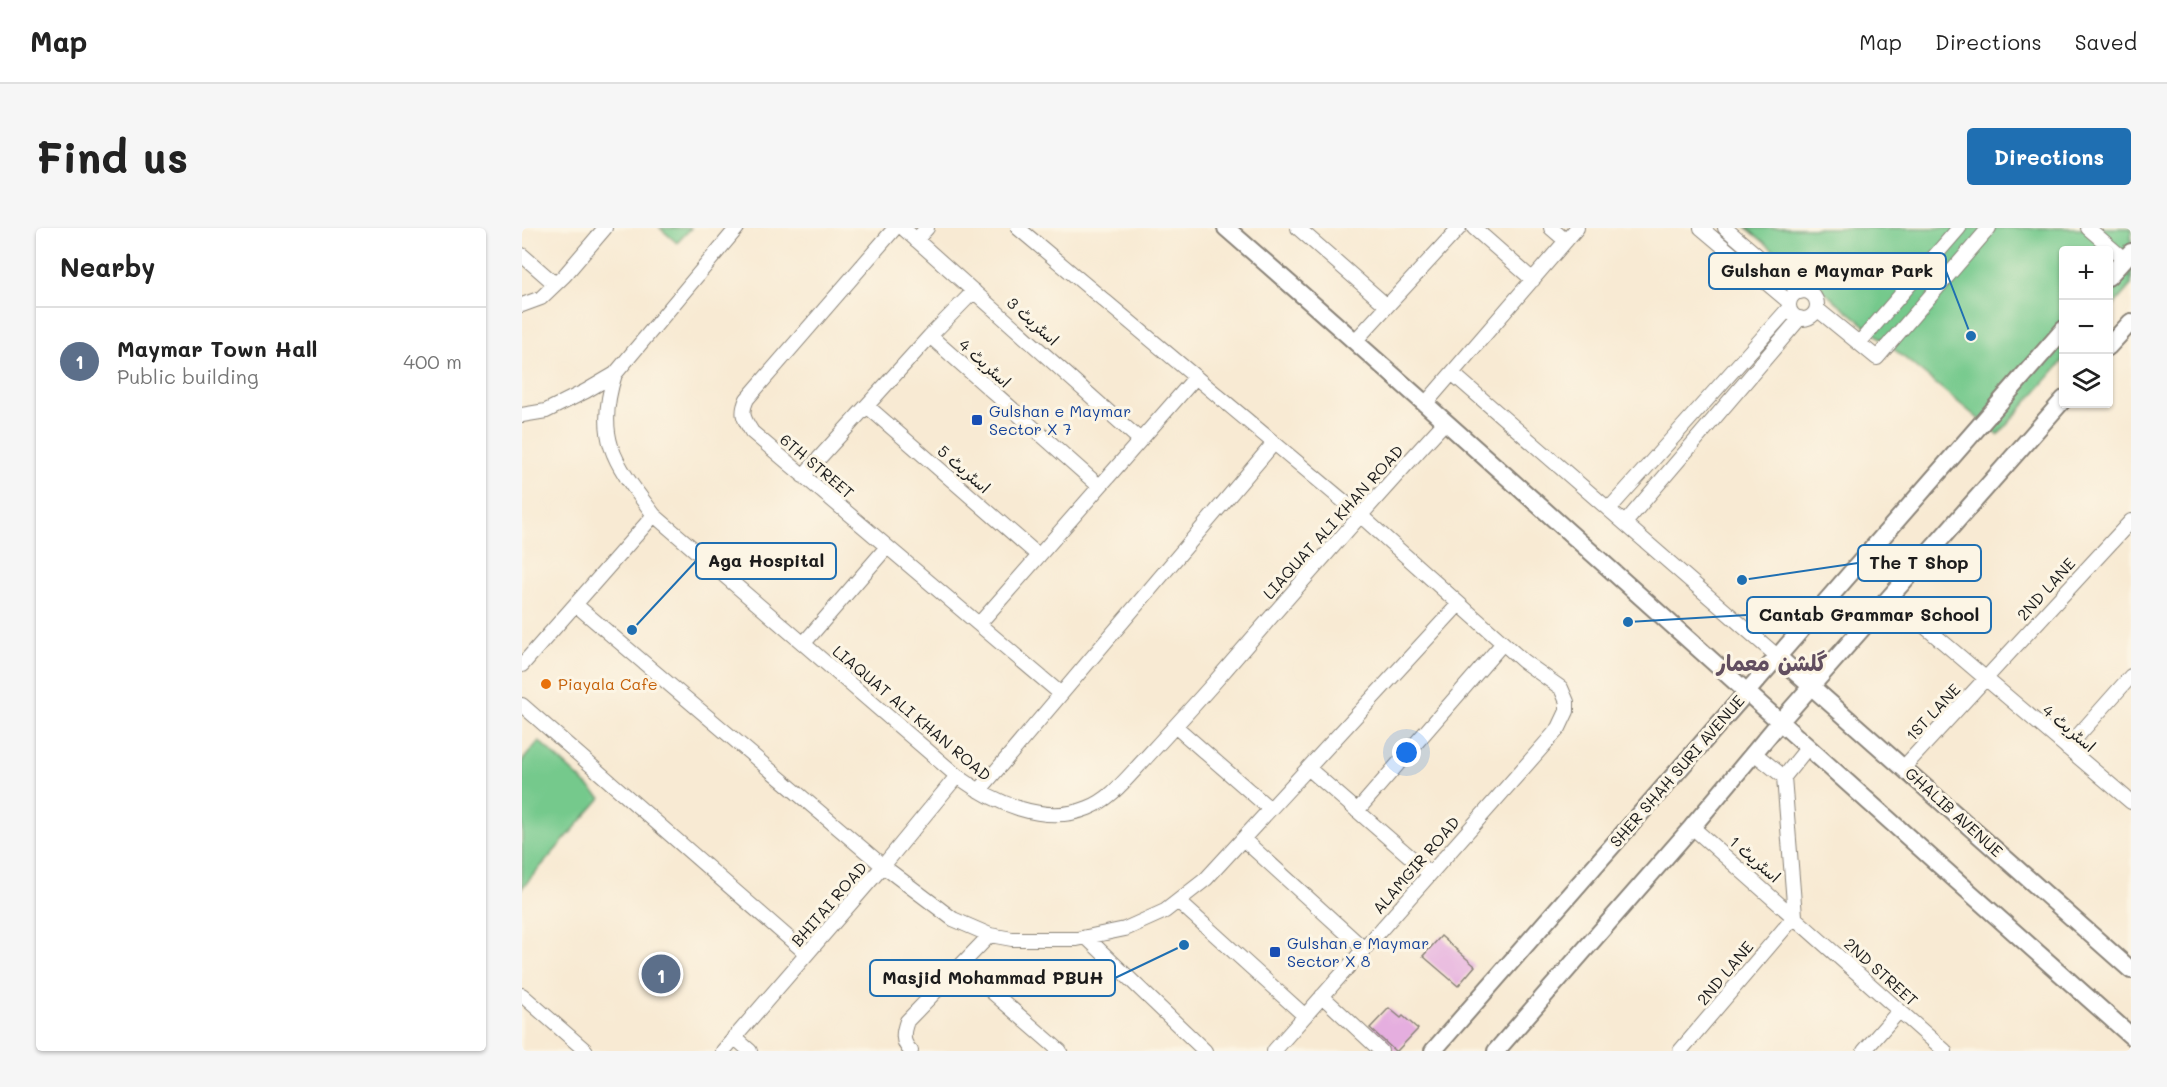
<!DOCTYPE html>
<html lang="en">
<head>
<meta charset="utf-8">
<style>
  body { margin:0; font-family:Mali,"Playpen Sans Arabic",sans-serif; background:#f6f6f6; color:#222 }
  .controls { position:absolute; right:18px; top:18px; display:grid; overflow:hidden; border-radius:6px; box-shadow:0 2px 4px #0004 }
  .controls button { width:54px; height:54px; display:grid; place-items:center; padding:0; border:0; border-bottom:2px solid #e0e0e0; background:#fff; color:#222; font:30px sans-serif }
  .you { position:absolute; left:885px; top:525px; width:21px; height:21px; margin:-15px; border:4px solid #fff; border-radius:50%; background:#1a73e8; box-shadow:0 0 0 9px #1a73e833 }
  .badge { display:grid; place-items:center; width:39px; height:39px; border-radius:50%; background:#1f6fb2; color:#fff; font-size:20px; font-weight:700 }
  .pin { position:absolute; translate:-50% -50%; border:3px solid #fff; box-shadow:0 2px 6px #0006 }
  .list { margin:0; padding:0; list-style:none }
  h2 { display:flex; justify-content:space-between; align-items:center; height:78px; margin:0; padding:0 24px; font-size:26px }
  h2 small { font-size:20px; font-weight:400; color:#767676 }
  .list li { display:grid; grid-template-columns:39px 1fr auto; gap:18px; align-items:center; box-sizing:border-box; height:108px; padding:0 24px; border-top:2px solid #e0e0e0 }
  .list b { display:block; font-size:22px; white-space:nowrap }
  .list p { margin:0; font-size:20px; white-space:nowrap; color:#767676 }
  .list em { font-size:20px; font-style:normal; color:#767676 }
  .icon { flex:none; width:33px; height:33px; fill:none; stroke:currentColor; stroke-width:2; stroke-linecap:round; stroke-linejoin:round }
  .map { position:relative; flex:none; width:1609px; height:823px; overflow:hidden; border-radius:6px }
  header { display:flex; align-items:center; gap:36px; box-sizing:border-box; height:84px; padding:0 30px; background:#fff; border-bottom:2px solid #e0e0e0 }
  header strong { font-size:28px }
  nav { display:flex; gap:33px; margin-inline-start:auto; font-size:21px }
  .intro { display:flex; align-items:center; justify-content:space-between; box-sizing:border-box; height:144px; padding:0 36px }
  h1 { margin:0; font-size:42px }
  .button { padding:15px 27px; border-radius:6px; background:#1f6fb2; color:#fff; font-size:21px; font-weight:700 }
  main { display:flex; gap:36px; padding:0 36px }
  aside { flex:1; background:#fff; border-radius:6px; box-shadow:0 2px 4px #0004 }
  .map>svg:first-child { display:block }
</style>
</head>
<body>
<header>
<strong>Map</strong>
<nav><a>Map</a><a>Directions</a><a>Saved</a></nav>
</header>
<div class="intro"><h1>Find us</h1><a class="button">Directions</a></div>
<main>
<aside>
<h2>Nearby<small></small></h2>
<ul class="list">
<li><span class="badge" style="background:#5c6f8a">1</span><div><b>Maymar Town Hall</b><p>Public building</p></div><em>400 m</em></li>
</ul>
</aside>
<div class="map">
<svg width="1609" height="823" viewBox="0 0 1609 823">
  <rect width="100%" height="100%" fill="#fcf5e5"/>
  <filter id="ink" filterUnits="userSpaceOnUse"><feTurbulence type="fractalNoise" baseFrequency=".0167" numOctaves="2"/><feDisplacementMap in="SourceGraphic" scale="12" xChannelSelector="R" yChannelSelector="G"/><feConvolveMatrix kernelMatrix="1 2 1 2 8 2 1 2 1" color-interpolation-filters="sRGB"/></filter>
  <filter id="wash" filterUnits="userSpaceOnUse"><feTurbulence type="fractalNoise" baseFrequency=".008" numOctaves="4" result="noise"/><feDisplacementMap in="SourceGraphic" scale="24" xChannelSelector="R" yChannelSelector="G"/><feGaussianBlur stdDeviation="1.35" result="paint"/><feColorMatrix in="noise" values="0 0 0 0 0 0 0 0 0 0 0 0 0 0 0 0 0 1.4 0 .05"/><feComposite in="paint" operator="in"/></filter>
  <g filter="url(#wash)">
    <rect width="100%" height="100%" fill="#f8ead3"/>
    <path fill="#75c98c" stroke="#487254" stroke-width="1.5" d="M138 0H169L155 15Z
      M1225 0H1609V57L1587 83 1586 22H1542L1541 133 1476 207Z
      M17 513 79 570 0 660V533Z"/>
    <g id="blocks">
      <path fill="#e5aedf" d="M919 708 953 738 936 758 901 728Z
        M867 780 879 790 881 788 896 801 875 823H873L848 800Z"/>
    </g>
  </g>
  <g filter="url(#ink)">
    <use href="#blocks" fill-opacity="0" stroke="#8a8378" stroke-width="1.5"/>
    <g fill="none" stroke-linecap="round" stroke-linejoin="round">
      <defs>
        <path id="minor" d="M215 0 93 146C72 212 94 236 132 287L435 548C471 574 522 598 566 580 589 571 604 551 621 533 644 508 668 482 691 456 767 368 844 280 923 194
          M373 0 225 171C218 186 222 191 230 204L539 466
          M381 0 618 212
          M496 0 838 287 1001 433 1039 460 1045 474V483L1037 500 752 823
          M776 0 865 78
          M952 0 1011 52
          M1029 0 1044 13
          M1179 0 1267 74
          M1203 0 1278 64
          M1566 0 1602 31
          M394 12 405 0
          M0 27 33 56
          M1267 77a14 14 0 1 1 28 0a14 14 0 1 1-28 0Z
          M0 77 19 70 42 48 83 0
          M1295 81 1355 130 1467 0
          M408 108 577 258
          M833 113 937 0
          M1337 115 1437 0
          M930 145 1255 428
          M904 175 1055 0
          M345 178 517 328
          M0 187 24 183 64 163 93 146
          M281 248 408 108 452 63
          M1087 281 1267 80
          M1103 295 1278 90
          M1368 369 1609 574
          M54 377 361 638 431 691 468 707 490 711H555L603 701 643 683 684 651 937 376
          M457 396 673 150
          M282 415 365 319
          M0 437 132 287
          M0 477 285 726
          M653 498 748 581
          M1545 520 1609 448
          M1232 525 1262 549
          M1382 539 1609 293
          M786 540 908 646
          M457 563 752 215
          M835 583 981 415
          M1170 599 1423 823
          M721 611 842 721
          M656 673 783 788
          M1273 688 1262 549 1286 519
          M564 709 683 823
          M439 737 538 823
          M0 767 64 823
          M800 768 859 823
          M212 809 228 823
          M201 823 361 638 435 548
          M389 823C379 814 381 804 385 793L468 707
          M1158 823 1273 688
          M1342 823 1377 783"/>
        <path id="tertiary" d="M704 0C1009 266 1306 540 1609 808
          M1586 49 1609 24
          M1586 119 1609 94
          M1255 428 1609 742
          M911 823 1542 101
          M974 823 1170 599 1257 495 1542 171"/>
      </defs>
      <use href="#minor" stroke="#8a8378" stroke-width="16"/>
      <use href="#tertiary" stroke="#8a8378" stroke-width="20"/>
      <use href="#minor" stroke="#fff" stroke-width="14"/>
      <use href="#tertiary" stroke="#fff" stroke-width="16"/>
    </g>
  </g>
  <g fill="#1a4fb4" stroke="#fcf5e5" stroke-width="2">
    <rect x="449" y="186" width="12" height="12" rx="3"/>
    <rect x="747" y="718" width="12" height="12" rx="3"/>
  </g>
  <circle fill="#e8710a" stroke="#fcf5e5" stroke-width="2" cx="24" cy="456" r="6"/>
  <g text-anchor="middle" stroke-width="6" stroke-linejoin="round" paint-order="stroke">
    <g font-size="16" fill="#1c1c1c" stroke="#fcf5e5">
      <text transform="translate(511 93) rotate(42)" y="6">اسٹریٹ 3</text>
      <text transform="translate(463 135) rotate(42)" y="6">اسٹریٹ 4</text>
      <text transform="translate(295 238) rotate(40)" y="6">6TH STREET</text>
      <text transform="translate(442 241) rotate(41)" y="6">اسٹریٹ 5</text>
      <text transform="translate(811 294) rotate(-48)" y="6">LIAQUAT ALI KHAN ROAD</text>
      <text transform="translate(1524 361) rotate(-48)" y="6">2ND LANE</text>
      <text transform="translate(1411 484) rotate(-47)" y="6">1ST LANE</text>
      <text transform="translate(390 485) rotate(40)" y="6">LIAQUAT ALI KHAN ROAD</text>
      <text transform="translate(1547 500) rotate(40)" y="6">اسٹریٹ 4</text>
      <text transform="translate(1155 543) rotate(-49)" y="6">SHER SHAH SURI AVENUE</text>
      <text transform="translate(1432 584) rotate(42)" y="6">GHALIB AVENUE</text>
      <text transform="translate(1233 631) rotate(41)" y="6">اسٹریٹ 1</text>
      <text transform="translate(894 637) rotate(-49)" y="6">ALAMGIR ROAD</text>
      <text transform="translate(307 676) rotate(-49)" y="6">BHITAI ROAD</text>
      <text transform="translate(1359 744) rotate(42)" y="6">2ND STREET</text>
      <text transform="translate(1203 745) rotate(-50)" y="6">2ND LANE</text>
    </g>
    <g font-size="16" fill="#164399" stroke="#fcf5e5" text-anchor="start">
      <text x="467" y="189">Gulshan e Maymar<tspan x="467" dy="18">Sector X 7</tspan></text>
      <text x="765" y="721">Gulshan e Maymar<tspan x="765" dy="18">Sector X 8</tspan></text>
    </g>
    <g font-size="16" fill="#c56008" stroke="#fcf5e5" text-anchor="start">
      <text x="36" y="462">Piayala Cafe</text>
    </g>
    <g font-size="22" font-weight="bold" fill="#624f60" stroke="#fcf5e5">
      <text x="1250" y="443">گلشن معمار</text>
    </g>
  </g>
  <path fill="none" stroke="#1f6fb2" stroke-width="2" d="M1449 108L1424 43M110 402L174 333M1220 352L1336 335M1106 394L1225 387M662 717L593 750"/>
  <g fill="#1f6fb2" stroke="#fcf5e5" stroke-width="2">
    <circle cx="1449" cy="108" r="6"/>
    <circle cx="110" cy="402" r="6"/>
    <circle cx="1220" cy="352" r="6"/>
    <circle cx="1106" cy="394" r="6"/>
    <circle cx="662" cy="717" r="6"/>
  </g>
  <g fill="#fcf5e5" stroke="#1f6fb2" stroke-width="2">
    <rect x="1187" y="25" width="237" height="36" rx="6"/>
    <rect x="174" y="315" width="140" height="36" rx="6"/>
    <rect x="1336" y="317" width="123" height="36" rx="6"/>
    <rect x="1225" y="369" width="244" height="36" rx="6"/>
    <rect x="348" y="732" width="245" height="36" rx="6"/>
  </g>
  <g font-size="18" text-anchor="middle" font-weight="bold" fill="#1c1c1c">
    <text x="1305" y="49">Gulshan e Maymar Park</text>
    <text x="244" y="339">Aga Hospital</text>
    <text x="1397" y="341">The T Shop</text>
    <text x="1347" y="393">Cantab Grammar School</text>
    <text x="471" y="756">Masjid Mohammad PBUH</text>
  </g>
</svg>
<div class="controls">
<button>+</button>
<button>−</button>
<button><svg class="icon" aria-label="layers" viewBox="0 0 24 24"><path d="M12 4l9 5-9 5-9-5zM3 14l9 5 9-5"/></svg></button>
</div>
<div class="you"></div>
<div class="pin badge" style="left:139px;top:746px;background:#5c6f8a">1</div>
</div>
</main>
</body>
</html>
